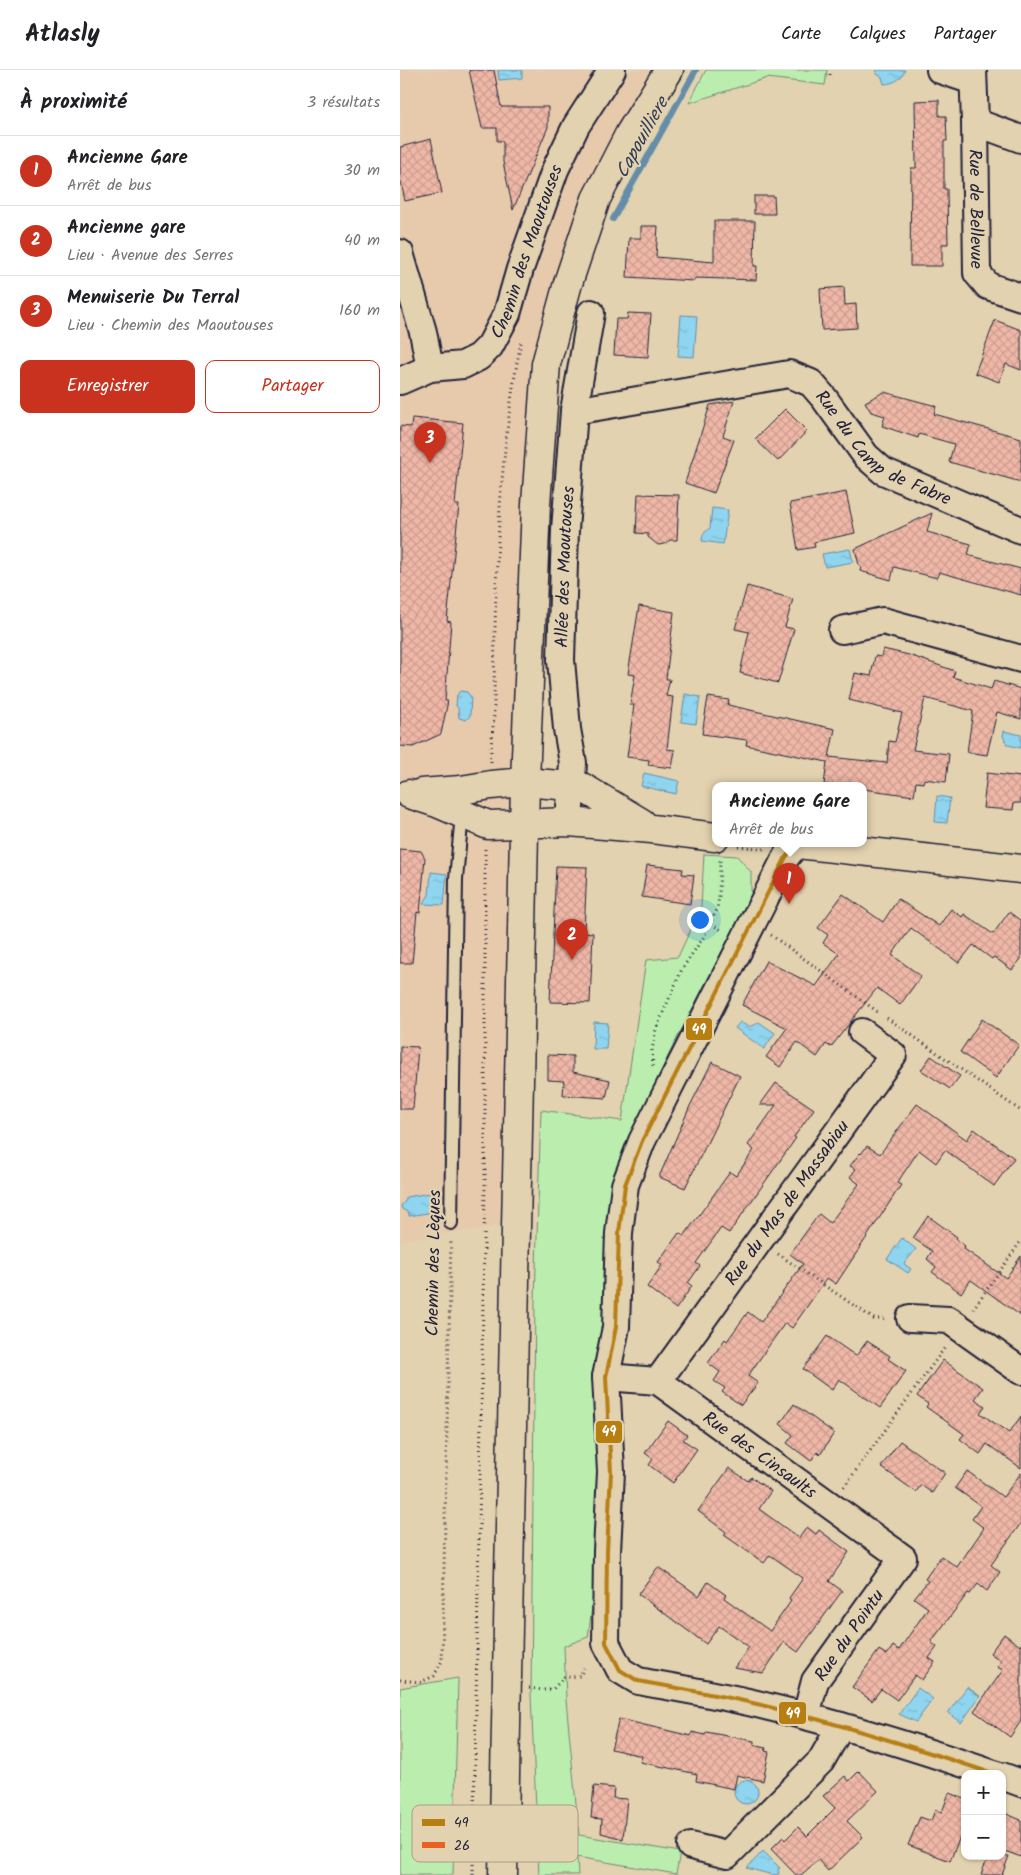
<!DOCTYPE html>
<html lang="fr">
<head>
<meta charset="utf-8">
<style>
  body { margin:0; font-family:Kalam,sans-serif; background:#f2f2f2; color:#202124 }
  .controls { position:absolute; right:15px; bottom:15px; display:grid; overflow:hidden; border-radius:10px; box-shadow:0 1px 4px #0004 }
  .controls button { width:45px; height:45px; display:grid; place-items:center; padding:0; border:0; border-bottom:1px solid #e0e0e0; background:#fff; color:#202124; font:25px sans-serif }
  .you { position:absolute; left:299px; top:849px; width:18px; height:18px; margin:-12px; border:4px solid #fff; border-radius:50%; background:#1a73e8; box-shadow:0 0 0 8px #1a73e833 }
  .badge { display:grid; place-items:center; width:32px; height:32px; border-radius:50%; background:#c8321e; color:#fff; font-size:16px; font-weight:700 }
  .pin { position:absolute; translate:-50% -41px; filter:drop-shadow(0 1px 2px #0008) }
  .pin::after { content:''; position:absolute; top:26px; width:18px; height:15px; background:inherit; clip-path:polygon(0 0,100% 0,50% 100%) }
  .popup { position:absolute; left:312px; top:712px; width:155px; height:65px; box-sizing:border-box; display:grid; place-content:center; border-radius:10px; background:#fff; filter:drop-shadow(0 1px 4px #0005); font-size:16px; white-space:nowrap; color:#757577 }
  .popup b { font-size:19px; color:#202124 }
  .popup::after { content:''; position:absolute; left:50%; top:100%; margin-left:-10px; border:10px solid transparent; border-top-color:#fff }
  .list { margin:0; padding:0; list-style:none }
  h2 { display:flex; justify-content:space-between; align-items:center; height:65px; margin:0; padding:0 20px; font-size:21px }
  h2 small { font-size:16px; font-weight:400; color:#757577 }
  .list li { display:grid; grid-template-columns:32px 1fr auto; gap:15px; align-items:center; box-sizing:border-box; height:70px; padding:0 20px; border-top:1px solid #e0e0e0 }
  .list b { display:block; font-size:19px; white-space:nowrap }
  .list p { margin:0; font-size:16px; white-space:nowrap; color:#757577 }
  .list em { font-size:16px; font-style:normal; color:#757577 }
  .actions { display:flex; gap:10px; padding:15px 20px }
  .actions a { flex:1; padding:11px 0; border:1px solid #c8321e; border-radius:10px; text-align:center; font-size:18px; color:#c8321e }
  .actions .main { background:#c8321e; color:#fff }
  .map { position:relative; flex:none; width:621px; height:1805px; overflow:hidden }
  header { display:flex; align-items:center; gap:30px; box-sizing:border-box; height:70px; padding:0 25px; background:#fff; border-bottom:1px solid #e0e0e0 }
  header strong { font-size:24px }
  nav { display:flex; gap:28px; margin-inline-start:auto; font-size:18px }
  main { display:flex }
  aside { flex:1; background:#fff }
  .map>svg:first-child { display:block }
</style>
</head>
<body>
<header>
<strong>Atlasly</strong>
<nav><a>Carte</a><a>Calques</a><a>Partager</a></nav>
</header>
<main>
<aside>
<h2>À proximité<small>3 résultats</small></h2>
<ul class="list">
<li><span class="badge">1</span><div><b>Ancienne Gare</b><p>Arrêt de bus</p></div><em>30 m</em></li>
<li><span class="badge">2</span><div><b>Ancienne gare</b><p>Lieu · Avenue des Serres</p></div><em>40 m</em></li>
<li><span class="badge">3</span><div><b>Menuiserie Du Terral</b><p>Lieu · Chemin des Maoutouses</p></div><em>160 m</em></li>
</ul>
<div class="actions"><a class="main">Enregistrer</a><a>Partager</a></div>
</aside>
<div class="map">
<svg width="621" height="1805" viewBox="0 0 621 1805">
  <defs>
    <pattern id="water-ripples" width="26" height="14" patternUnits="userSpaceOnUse" patternTransform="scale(1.25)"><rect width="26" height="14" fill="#8fd5f0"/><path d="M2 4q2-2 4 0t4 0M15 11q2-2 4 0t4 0" fill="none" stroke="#7bb7cf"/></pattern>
    <pattern id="building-cross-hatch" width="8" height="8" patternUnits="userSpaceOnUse" patternTransform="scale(1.25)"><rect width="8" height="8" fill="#efb7a6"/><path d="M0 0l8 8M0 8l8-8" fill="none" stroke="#cd9d90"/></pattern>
  </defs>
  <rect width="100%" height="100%" fill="#e3d2af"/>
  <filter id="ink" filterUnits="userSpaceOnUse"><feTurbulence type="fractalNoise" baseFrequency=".02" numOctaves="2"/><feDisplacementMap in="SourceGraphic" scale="10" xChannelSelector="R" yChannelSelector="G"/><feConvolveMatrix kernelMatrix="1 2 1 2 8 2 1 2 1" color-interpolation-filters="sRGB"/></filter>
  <g filter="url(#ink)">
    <path fill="#e7caac" d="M0 0H252L186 114 137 281 108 1155 0 1171Z"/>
    <path fill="#bbeeae" stroke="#6e8874" d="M306 0H427L425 15 367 8 289 33Z
      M304 784 337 786 351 802V825L268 986 237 1053 205 1229 196 1317 200 1382 199 1484 188 1567 164 1576 166 1630 179 1765 280 1782 276 1804 177 1787 178 1805H139L131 1625 135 1230 141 1040 222 1051 246 890 278 887 301 837Z
      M58 1608 53 1805H0V1618Z"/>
    <path fill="url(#water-ripples)" stroke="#638da8" d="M98 0H122V8L99 10Z
      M476 0H505C501 10 494 13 484 14L482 7 477 4Z
      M281 245 297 246 294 287 278 286Z
      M312 438 328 440 323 474 302 471 303 464 310 458Z
      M450 479 453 492 425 497 422 484Z
      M60 621 67 622 71 627 70 646 66 650 59 648 58 638 56 636 57 625Z
      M285 624 300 627 296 654 281 652Z
      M604 661 621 665V678L608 675 603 666Z
      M244 703 279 711 276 724 241 716Z
      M537 726 550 728 547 753 535 752Z
      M31 802 47 804 44 835 23 834 29 825Z
      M194 952 208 953 206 979H193Z
      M340 952C347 957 352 958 359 952L375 963 364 979 335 958Z
      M30 1123 33 1142 9 1146V1143L2 1139 1 1136 6 1130V1127Z
      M502 1168 516 1179 504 1194 511 1199 508 1203 487 1189Z
      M567 1617 580 1626 561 1653 548 1643Z
      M518 1618 533 1629 516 1652 499 1644Z
      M334 1722a12 12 0 1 1 24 0a12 12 0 1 1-24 0Z
      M363 1781 380 1798 378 1800 379 1804 373 1805 347 1798Z"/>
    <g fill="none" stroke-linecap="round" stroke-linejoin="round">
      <path stroke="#638da8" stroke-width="6" d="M213 149 296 0"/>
    </g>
    <path fill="url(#building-cross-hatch)" stroke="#22223b" d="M69 0H94L101 37H148V57L113 140 103 92V71H97V58H82Z
      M539 30V46H546L547 71H544V119H547L548 174H542V196H510L511 98H516L515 31Z
      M31 69 42 123 5 131 0 107V77Z
      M354 126H374L375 144H354Z
      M314 151H355L354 196H357L356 210 295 208 294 211 227 207 229 168H241V156H258L256 187 314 192Z
      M444 217 445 235 456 234 457 258 422 260 420 219Z
      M228 243 251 244 248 287 214 285 216 249H227Z
      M595 250 621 260V300L606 294 599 312 575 303Z
      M484 322 536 336 534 344 621 368V412L549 392 554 374 519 364 518 368 482 356 485 346 471 342 465 332Z
      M334 331 323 366 334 370 314 423 285 413 310 335Z
      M385 339 407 361 378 391 355 369Z
      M12 348 63 353 55 435H59L47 551 51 552 45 631H48L41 664 13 677 0 676V356L11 357Z
      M446 422 455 463 414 472 415 477 398 480 390 433Z
      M238 424 279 425 277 470H270L265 474 258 475 248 467V464L236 463Z
      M532 443 527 462 571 474 568 485 621 499V525L539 502 537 508 494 497 491 510 460 501 461 496 459 495 455 479Z
      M347 516 393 529 385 557 394 559 378 613 340 603 349 562 335 559Z
      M239 536 274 542 266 609H270L266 626 273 627 267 679 275 680 272 698 248 695 249 690 227 687 234 635H230L235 605 228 604Z
      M483 579 509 585 555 601 553 607 591 619 594 611 621 619V649L597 642 587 685 567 682 573 641 525 628 513 680 549 684 546 712 524 709 523 713 516 712 514 726 463 719V715H424L427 692 346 675 347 670 302 664 308 627 329 630 328 635 435 659 429 687 487 693 489 671 495 672 502 643 449 630 455 603 471 606 475 586 481 587Z
      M587 703 621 707V733H614L613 740 583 738Z
      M0 779 21 781 25 788 20 843 17 842 12 893H0Z
      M247 795 283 799 282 804 294 805 290 834 242 827Z
      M156 796 187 797 184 862 193 863 190 933 150 932Z
      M443 824 483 852 498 829 539 856 551 839 562 847 564 844 593 864 609 842 621 851V889L612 900 594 887 592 889 573 875 559 893 511 858 492 885 521 906 500 935 477 918 431 977 426 974 417 987 397 972 380 997 366 987 387 958 342 935 366 891 416 916 439 884 423 873 428 865 418 858Z
      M582 949 619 975 596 1008 560 982Z
      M0 976 18 977 13 1039H0Z
      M148 985 173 986V1002L210 1010 206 1028 163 1025 164 1011 148 1010Z
      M531 986 560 1006 550 1019 521 1000Z
      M312 992 340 1006 285 1118 259 1107 290 1036Z
      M376 1013 414 1039 394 1067 396 1068 329 1163 321 1158 296 1193 300 1196 288 1213 292 1216 276 1239 247 1217 262 1195 258 1192 279 1163 284 1166 330 1102 336 1106 354 1080 348 1075 376 1035H360Z
      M517 1034 567 1070 574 1059 614 1088 594 1116 545 1080 536 1093 519 1080 497 1113 501 1115 436 1214 427 1208 392 1258 385 1253 370 1274 348 1306 358 1313 341 1335 322 1322 325 1318 314 1311 320 1302 308 1293 325 1269 327 1271 348 1242 361 1252 403 1194 390 1184 419 1144 430 1153 459 1114 450 1107 456 1099 450 1096 460 1083 461 1084 467 1076 480 1084Z
      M528 1146 557 1167 556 1169 565 1176 564 1179 606 1208 621 1186V1246L571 1210 561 1223 532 1202 536 1197 527 1189 532 1181 513 1168Z
      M427 1266 456 1286 467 1271 490 1286 488 1289 506 1301 480 1338 439 1309 432 1320 403 1299Z
      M543 1290 583 1318 575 1329 585 1336 580 1343 609 1363 621 1346V1398L587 1374 580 1384 560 1369 564 1364 526 1337 528 1334 517 1326Z
      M394 1334 434 1363 420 1385 417 1382 411 1391 387 1373 393 1365 380 1354Z
      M268 1351 287 1365 283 1370 297 1379 273 1413 249 1395 253 1389 245 1383Z
      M500 1371 545 1403 532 1423 521 1415 516 1422 481 1397Z
      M329 1398 348 1411 351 1407 371 1421 359 1439 399 1468 407 1457 416 1464 419 1460 449 1482 429 1511 442 1521 398 1582 384 1572 363 1603 334 1598 349 1577 319 1556 306 1574 238 1524 258 1497 299 1526 308 1512 326 1525 324 1528 370 1561 391 1531 389 1528 403 1508 370 1485 364 1493 324 1465 326 1462 298 1441Z
      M567 1401 603 1427 621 1403V1453L591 1495 600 1502 587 1521 578 1514 570 1524 568 1523 531 1572 537 1577 529 1588 535 1592 522 1610 515 1605 497 1630 481 1619 472 1631 452 1617 479 1580 487 1585 493 1576 499 1580 528 1538 514 1528 528 1511 525 1509 541 1486 557 1497 584 1458 572 1449 581 1436 555 1418Z
      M604 1564 620 1576 621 1574V1651L610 1667 574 1641 603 1600 597 1597 601 1591 590 1583Z
      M219 1649 291 1666 292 1662 305 1665 306 1662 354 1671V1675L366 1678 365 1681 369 1682 363 1711 337 1705 334 1719 296 1711 297 1704 240 1692 242 1686 211 1679Z
      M459 1701 478 1721 447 1751 463 1767 428 1801 418 1790 401 1805H396L371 1779 383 1767 385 1770 398 1757 407 1766 435 1738 423 1726 445 1706 449 1711Z
      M194 1716 214 1718 213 1728 227 1729 223 1769 201 1763 202 1749 191 1748Z
      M549 1723 565 1729V1755L550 1791 508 1775 520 1747 531 1751 535 1740 542 1742Z
      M602 1742 621 1750V1787L602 1780Z
      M588 1786H609L602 1805H581Z"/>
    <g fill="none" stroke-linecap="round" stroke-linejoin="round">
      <defs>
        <path id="service" d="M51 1153 56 809 62 744"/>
        <g id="minor">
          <path d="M540 0 573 11"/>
          <path id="s1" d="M573 0 575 52 577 203 588 216 621 227"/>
          <path d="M575 52 621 69"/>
          <path d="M0 183 23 262 30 298"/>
          <path id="s2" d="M0 311 30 298 63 295 79 287 90 276 107 244 120 199 155 100 176 56 212 0"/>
          <path id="s3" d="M174 341 389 304 411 313 424 328 466 386 483 401 621 460"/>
          <path d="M442 560 483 551 621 589"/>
          <path id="s4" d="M169 752 173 693 167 659 161 590 165 460 174 341 191 243"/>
          <path d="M397 773 386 787 242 1071 225 1115 219 1163 216 1257 206 1307 211 1402 207 1481 206 1573 220 1600 238 1611C282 1619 326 1626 369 1637 445 1655 520 1679 594 1704"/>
          <path d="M510 1248 549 1250 621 1301"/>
          <path id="s5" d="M206 1307 258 1311 503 1488 415 1611 406 1646"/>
          <path id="s6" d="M258 1311 493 985 462 962"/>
          <path d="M602 1706 621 1713"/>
          <path d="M291 1776 327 1785 421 1691 441 1656"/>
        </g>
        <path id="tertiary" d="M21 723 61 720 91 715 125 712 182 717 242 753
          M9 724 37 733 88 755 169 752 252 759 315 767
          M389 773 621 799"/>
        <path id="secondary" d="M103 1805 125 712 136 434 146 294 168 213 196 129 230 63 269 0"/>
      </defs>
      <use href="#service" stroke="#22223b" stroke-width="16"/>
      <use href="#minor" stroke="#22223b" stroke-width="30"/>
      <use href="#tertiary" stroke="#22223b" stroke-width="31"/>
      <use href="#secondary" stroke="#22223b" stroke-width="31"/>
      <path stroke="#22223b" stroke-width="3" stroke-dasharray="1 4" stroke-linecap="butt" d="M430 5V0
        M91 692C90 674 94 657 94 639 95 517 97 393 121 272
        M338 776 364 779
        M311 854 323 861
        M371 865 478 942
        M487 948 621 1041
        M253 996 252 980 256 959 282 899 305 865 317 839 319 827 320 790
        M378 1184 474 1249H487
        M573 1239 621 1171
        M444 1417 546 1276
        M0 1610 21 1612 34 1606 42 1591 51 1169
        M129 1618 143 1620 153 1619 164 1607 180 1606 184 1598
        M73 1805 85 1117V778"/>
      <use href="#service" stroke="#e3d2af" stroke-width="12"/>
      <use href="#minor" stroke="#e3d2af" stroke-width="26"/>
      <use href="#tertiary" stroke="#e3d2af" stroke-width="28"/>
      <use href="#secondary" stroke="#e3d2af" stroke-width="28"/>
      <defs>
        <path id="bus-1" d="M397 773 386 787 242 1071 225 1115 219 1163 216 1257 206 1307 211 1402 207 1481 206 1573 220 1600 238 1611C282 1619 326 1626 369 1637 445 1655 520 1679 594 1704"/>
      </defs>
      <use href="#bus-1" stroke="#e3d2af" stroke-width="8"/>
      <use href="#bus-1" stroke="#b77e12" stroke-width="4"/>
    </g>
  </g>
  <g text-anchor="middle" stroke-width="4.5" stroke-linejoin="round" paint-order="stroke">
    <g font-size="18" fill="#22223b" stroke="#e3d2af">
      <text dy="6" stroke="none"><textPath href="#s1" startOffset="139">Rue de Bellevue</textPath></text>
      <text dy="6" stroke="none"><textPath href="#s2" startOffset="201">Chemin des Maoutouses</textPath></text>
      <text dy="6" stroke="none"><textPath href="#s3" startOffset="342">Rue du Camp de Fabre</textPath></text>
      <text dy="6" stroke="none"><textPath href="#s4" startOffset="256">Allée des Maoutouses</textPath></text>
      <text dy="6" stroke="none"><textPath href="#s6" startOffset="220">Rue du Mas de Massabiau</textPath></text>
      <text transform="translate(33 1193) rotate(-89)" y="6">Chemin des Lèques</text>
      <text dy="6" stroke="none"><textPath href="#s5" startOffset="178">Rue des Cinsaults</textPath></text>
      <text transform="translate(449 1565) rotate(-55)" y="6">Rue du Pointu</text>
    </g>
    <g font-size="19" font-style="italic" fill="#323d56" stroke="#e3d2af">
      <text transform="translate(241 67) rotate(-61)" y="7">Capouilliere</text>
    </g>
  </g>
  <rect x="12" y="1735" width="166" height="57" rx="8" fill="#e3d2af" stroke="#a99d8c" stroke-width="1"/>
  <rect x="22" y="1749" width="23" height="7" fill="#b77e12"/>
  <rect x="22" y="1772" width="23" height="6" fill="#e86223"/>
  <g font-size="14" fill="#22223b">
    <text x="54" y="1757">49</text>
    <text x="54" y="1780">26</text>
  </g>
  <g stroke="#e3d2af" stroke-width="2">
    <rect x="285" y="947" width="28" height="24" rx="5" fill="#b77e12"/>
    <rect x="195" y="1350" width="28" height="24" rx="5" fill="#b77e12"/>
    <rect x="378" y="1631" width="29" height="24" rx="5" fill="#b77e12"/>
  </g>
  <g font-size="14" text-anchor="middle" font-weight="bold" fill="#fff">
    <text x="299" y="964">49</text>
    <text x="209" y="1366">49</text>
    <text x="393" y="1648">49</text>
  </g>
</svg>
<div class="controls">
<button>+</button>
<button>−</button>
</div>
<div class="you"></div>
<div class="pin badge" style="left:389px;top:834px">1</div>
<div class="popup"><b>Ancienne Gare</b>Arrêt de bus</div>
<div class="pin badge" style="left:172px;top:890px">2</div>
<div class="pin badge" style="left:30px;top:393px">3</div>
</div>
</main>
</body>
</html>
